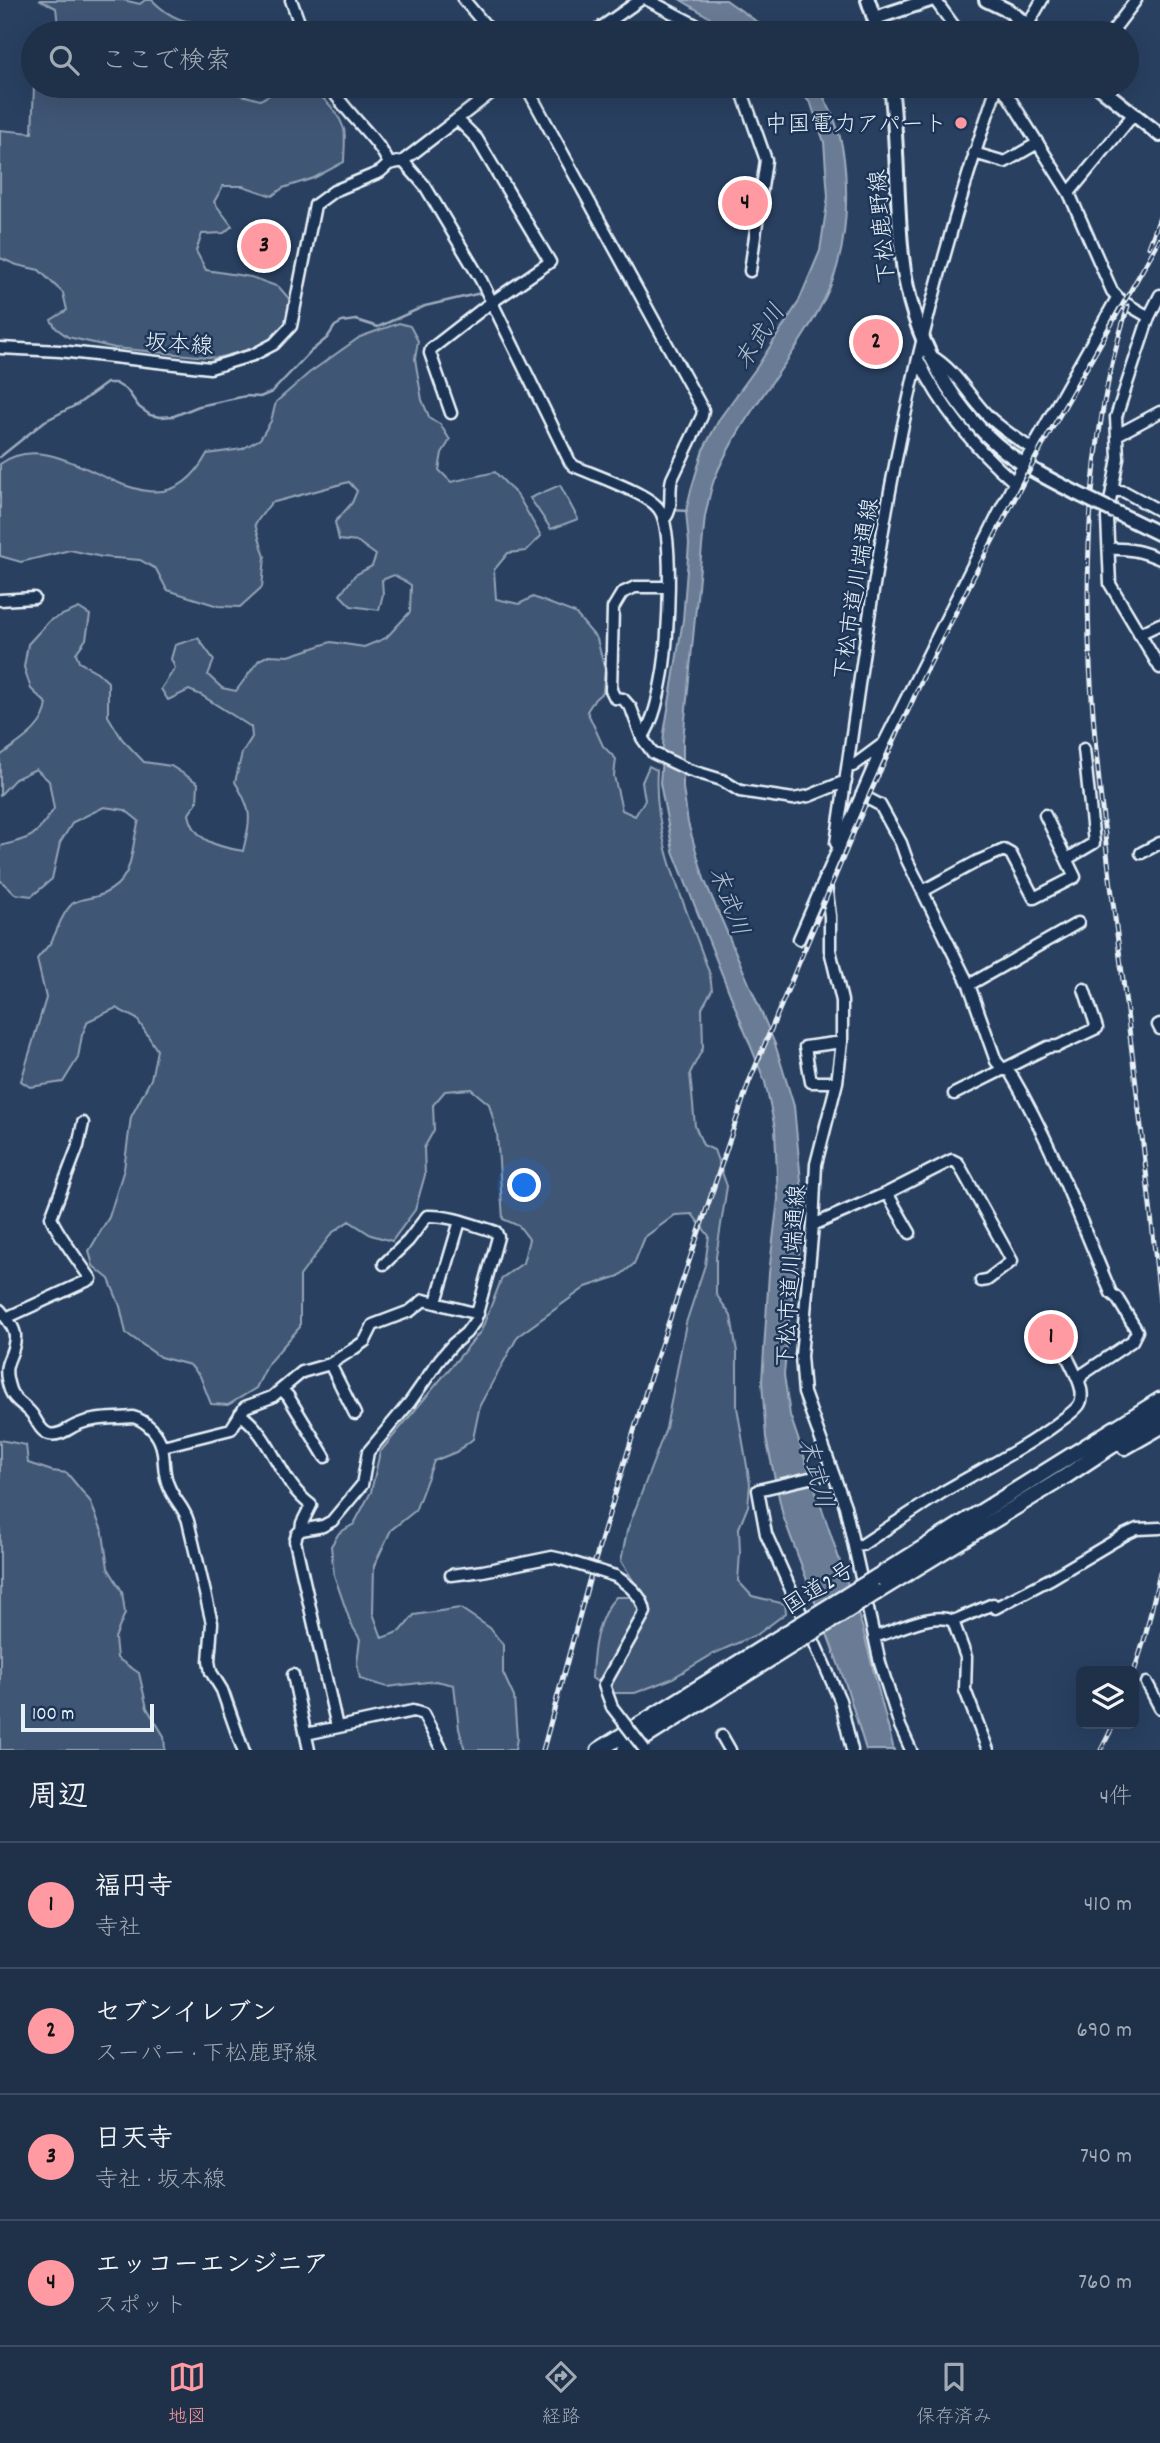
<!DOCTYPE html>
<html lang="ja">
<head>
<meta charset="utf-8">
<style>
  body { margin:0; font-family:Dekko,"Klee One",sans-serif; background:#2c3c53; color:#f1f3f6 }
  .controls { position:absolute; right:21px; bottom:21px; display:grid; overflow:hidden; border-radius:10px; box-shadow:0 7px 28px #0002 }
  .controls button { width:63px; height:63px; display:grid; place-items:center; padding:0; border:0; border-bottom:2px solid #3c4b61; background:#1f3049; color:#f1f3f6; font:35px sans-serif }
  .scale { position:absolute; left:21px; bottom:18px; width:133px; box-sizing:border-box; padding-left:7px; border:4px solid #e8f1f8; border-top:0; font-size:19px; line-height:24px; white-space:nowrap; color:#e8f1f8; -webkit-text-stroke:5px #1d3557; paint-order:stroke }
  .you { position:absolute; left:525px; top:1186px; width:24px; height:24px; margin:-18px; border:5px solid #fff; border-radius:50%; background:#1a73e8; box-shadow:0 0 0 10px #1a73e833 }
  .badge { display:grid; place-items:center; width:46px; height:46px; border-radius:50%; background:#ff9aa2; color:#111; font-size:23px; font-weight:700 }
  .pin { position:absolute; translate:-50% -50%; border:4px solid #fff; box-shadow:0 2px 7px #0006 }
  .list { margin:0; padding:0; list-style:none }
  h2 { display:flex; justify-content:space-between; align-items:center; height:91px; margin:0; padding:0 28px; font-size:30px }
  h2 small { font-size:23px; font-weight:400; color:#a1a9b4 }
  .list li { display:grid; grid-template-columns:46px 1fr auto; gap:21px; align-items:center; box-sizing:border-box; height:126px; padding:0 28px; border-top:2px solid #3c4b61 }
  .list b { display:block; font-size:26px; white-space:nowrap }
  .list p { margin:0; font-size:23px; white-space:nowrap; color:#a1a9b4 }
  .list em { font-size:23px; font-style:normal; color:#a1a9b4 }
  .icon { flex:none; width:38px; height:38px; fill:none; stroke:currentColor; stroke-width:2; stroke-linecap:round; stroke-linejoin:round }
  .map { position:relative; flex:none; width:1160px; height:1750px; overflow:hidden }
  .search { position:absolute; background:#1f3049; box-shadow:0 7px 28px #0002; left:21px; right:21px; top:21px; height:77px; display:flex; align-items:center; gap:18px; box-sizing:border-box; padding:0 24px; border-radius:38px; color:#a1a9b4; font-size:26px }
  .sheet { height:595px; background:#1f3049 }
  nav { display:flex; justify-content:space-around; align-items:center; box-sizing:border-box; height:98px; border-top:2px solid #3c4b61; background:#1f3049; font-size:19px; color:#a1a9b4 }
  nav a { display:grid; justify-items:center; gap:4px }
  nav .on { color:#ff9aa2 }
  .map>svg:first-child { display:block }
</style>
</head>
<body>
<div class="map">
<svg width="1160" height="1750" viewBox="0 0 1160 1750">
  <rect width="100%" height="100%" fill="#294061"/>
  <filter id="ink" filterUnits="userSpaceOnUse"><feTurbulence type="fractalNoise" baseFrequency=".0143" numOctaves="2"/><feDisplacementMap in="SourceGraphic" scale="14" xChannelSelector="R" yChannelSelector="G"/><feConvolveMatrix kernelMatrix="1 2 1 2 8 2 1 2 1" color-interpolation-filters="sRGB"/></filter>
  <g filter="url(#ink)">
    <path fill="#415774" stroke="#94a4b6" stroke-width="2" d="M39 0H123L140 4 145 0H152C173 21 185 22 213 24L220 33H59L56 8Z
      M34 86H222L227 91 260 100C269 96 281 87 291 86 313 83 337 108 344 129 346 138 344 152 344 162L314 178 283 188 272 196 243 186H223L214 202 232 226 224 233 202 234 196 251 206 270 251 277 279 287 291 301 285 326 273 339 251 349 217 358 115 348 68 337 56 328 51 320 67 310 63 293 39 270 17 265 0 258V130L32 133Z
      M399 323 410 326 418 341 415 359 422 400 430 419 440 424 450 440 442 453 439 470 451 482 495 472 518 496 541 536 526 551 508 553 494 570 496 599 519 604 533 597 575 613 597 639 605 670 603 692 595 699 587 711 603 746 616 759 614 776 622 810 635 816 645 800 642 782 649 766 657 770C652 840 688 910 710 975L712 990 702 1008 703 1048 690 1073 695 1126 703 1145 714 1150 727 1186 716 1257V1294L731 1316 737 1352V1407L750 1484 748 1506 739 1528 740 1553 738 1581 752 1596 785 1604 786 1613 758 1634 713 1654 671 1679 635 1693H612L592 1678C593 1650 596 1618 616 1597H631L637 1587 621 1561 627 1531 666 1428 686 1323 705 1265 709 1236 692 1214 675 1215 645 1237 634 1264 619 1276 586 1287 518 1336 480 1405 473 1439 456 1452 434 1461 415 1511 391 1530 374 1566 373 1613 382 1638 401 1631 414 1615 460 1608 490 1628 503 1645V1673L514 1697 517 1738 515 1750H465L459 1729 454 1685 436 1681 387 1687 360 1679 357 1663 360 1639 351 1624 334 1575 331 1546 339 1533 354 1524 371 1492 380 1452 481 1331 502 1278 523 1263 529 1239 519 1226 503 1219 497 1133 489 1104 471 1089 445 1091 433 1105 434 1130 424 1148 425 1175 415 1210 392 1241 371 1235 349 1221 332 1233 300 1276V1327L269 1362 256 1388 228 1405 211 1404 200 1376 190 1365 160 1357 126 1333 120 1306 109 1279 93 1266 89 1251 109 1217 124 1169 131 1117 151 1079 157 1050 137 1019 116 1008 88 1021 82 1035 78 1058 63 1082 30 1087 21 1081 46 998 37 959C41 953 47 948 51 942 58 930 61 914 72 904 79 898 93 899 103 894 137 878 129 851 139 821L125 810 104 807 73 822 60 843 52 879 32 896 15 894 0 880V846C35 837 33 838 54 809L49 781 36 769 15 779 0 795V756C18 742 44 729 47 704L31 689 24 667 28 644 50 620 79 608 90 615 86 639 76 653 79 662 97 672 108 682V716L122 739 144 762 171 766 198 783 197 802 189 814C194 842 219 847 243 851 251 817 253 812 235 782L242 753 252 737 251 727 201 695 189 690 168 700 161 689 175 668 171 659 175 645 198 638 214 660 208 675 222 688 236 691 259 660 269 655 289 656 331 642 364 647 386 638 410 612 411 585 394 575 382 580 383 594 379 610 351 606 340 595 355 575 372 566 376 555 358 542 339 540 335 522 352 503 357 491 349 482 271 503 255 524 265 557 262 587 240 607 218 606 167 590 156 569 140 560 102 557 70 550 21 562 0 556V464C67 415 153 555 207 454L242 449 260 439 271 421 276 402 309 373 360 337Z
      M560 485 578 519 551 529 530 498Z
      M0 1440 26 1445 28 1463 52 1471 67 1473 90 1501 103 1533 108 1568 122 1591 125 1613 115 1638 117 1658 139 1673 147 1708 164 1736 165 1750H0Z"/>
    <path fill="#6b7c95" stroke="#9dabbd" stroke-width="2" d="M681 0H726L773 33H735Z
      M796 86H817C839 120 845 148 846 187 847 220 843 256 830 287 800 356 742 410 714 480 710 491 708 504 705 516L683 740V788L688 823 704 879 775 1044 794 1106 802 1192 799 1256 790 1309 784 1375 790 1415 862 1626 894 1750H866L846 1685 783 1516 766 1438 762 1381 769 1273 778 1199 775 1128 765 1082 673 851 660 783 664 733 683 620 689 544 686 511 691 490 703 450 720 418 757 367 798 303 820 251 828 197 824 142 811 104Z"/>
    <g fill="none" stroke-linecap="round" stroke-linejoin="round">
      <path stroke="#9dabbd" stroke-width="2.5" d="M542 416 562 457
        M0 457 45 421 78 404 107 383H115L127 390 139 407 150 415 160 417 174 416 199 406 246 396 260 397 272 392 310 352 327 338 335 326 342 322 356 320 378 327 425 306 481 293 487 303
        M567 466 580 474 646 504
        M672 510 687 511
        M172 1480 187 1508
        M199 1548 216 1621 217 1641 214 1665 219 1677 230 1692 250 1750"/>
      <defs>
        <path id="minor" d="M291 0 303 33
          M464 0 492 33
          M648 0 711 33
          M935 0 959 33
          M593 33 640 0
          M1023 33 1042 0
          M1111 33 1136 0
          M330 86C345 113 379 139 389 164
          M526 86 703 410 702 416 672 479C668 491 674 508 665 518
          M740 86 766 160 750 271
          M1002 86 1069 193 1112 291 1120 300 1149 317 1116 417 1118 458 1107 518 1110 584 1160 668
          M974 153 1005 162 1038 143
          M403 161 425 186 481 280 570 462 574 466C594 475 648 493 659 509 675 530 668 643 663 672 659 694 655 719 642 738L653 753 689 770 722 780 740 791 793 799 809 796 846 781
          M1069 193 1133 115
          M1149 317 1160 295
          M0 348 60 351 210 368 253 355 274 344 291 326 315 205 334 191 380 172 389 164 403 161 500 86
          M930 355C956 370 967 394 987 415 1001 429 1016 438 1032 449
          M919 361C941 407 976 449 1014 482
          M451 413 430 353 431 349 485 307 550 262 477 139 458 120
          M1117 435 1160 412
          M1027 458 1117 298
          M1112 489 1125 492 1160 511
          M1109 549C1128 548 1142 551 1160 559
          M0 600 34 598
          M1139 634 1160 624
          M642 738 631 708 623 699 615 698 611 690 613 608 622 593 635 587H668
          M848 766H853L884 743
          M861 795 880 805 901 843 907 860 969 985 996 1061 1001 1067 1007 1069 1011 1074C1052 1144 1080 1219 1111 1293L1117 1298 1137 1331 1132 1341 1083 1374 1079 1381
          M838 846 836 843C854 726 868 608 890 491 915 354 952 218 997 86
          M1141 853 1160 843
          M1067 859 1094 843 1084 749
          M825 877 830 916V950L842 1001V1042L837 1082 816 1164 813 1225 801 1356 804 1393 845 1506 880 1663 900 1726 911 1750
          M923 891 978 861 1004 850 1011 854 1034 898 1075 877 1045 815
          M799 939 884 743 1020 471
          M969 985 1078 923
          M1160 1024 1158 1025 1160 1029
          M837 1082H811L805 1047 842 1042
          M954 1094 1048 1047 1058 1046 1097 1028 1084 989
          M887 1193 910 1233
          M813 1225 887 1193 952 1160 958 1163 1012 1261 987 1280 981 1281
          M436 1302 460 1221
          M0 1310C6 1318 16 1328 15 1338 13 1362 0 1360 10 1390 14 1401 25 1405 32 1414 37 1421 40 1431 49 1434 60 1437 70 1427 79 1424 95 1417 116 1419 133 1417 141 1419 146 1423 152 1429 170 1449 159 1466 169 1487 174 1500 184 1507 188 1521L212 1623 209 1661 211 1672 222 1690 243 1750
          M6 1318 91 1279C82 1266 54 1229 51 1217L78 1146 83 1123
          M330 1364 355 1414
          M282 1390 288 1396 325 1457
          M240 1414C273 1437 279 1482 311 1505L302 1523 301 1530 297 1534 295 1541 337 1727
          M163 1446 231 1429 245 1407 272 1397 302 1372 330 1364 352 1350 365 1341 373 1325 410 1311 424 1300 478 1314
          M831 1473 758 1490 766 1534 840 1700 852 1750
          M301 1530 323 1526 332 1521 362 1485 368 1452 410 1402 440 1359 453 1344 466 1333 475 1321 498 1237 496 1232C473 1225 450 1215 427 1216L408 1241 384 1264
          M855 1546 862 1545C889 1527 916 1509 943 1492 982 1469 1022 1450 1058 1423 1064 1418 1074 1412 1079 1405 1088 1391 1072 1369 1067 1356
          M451 1575 483 1571 552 1557 561 1559
          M953 1621 966 1657 965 1690 988 1750
          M874 1637C897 1631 931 1611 953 1621L993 1604 995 1608 1052 1578 1126 1534 1137 1529 1160 1528
          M293 1675 309 1750
          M1147 1683 1160 1708
          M612 1707 604 1685 645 1612C643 1596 628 1584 615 1576
          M306 1734 413 1711 423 1714 442 1750
          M722 1736 730 1750"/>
        <path id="major" d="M868 0 879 33
          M986 0 1009 11 1038 33
          M875 18 930 0
          M891 86C898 142 896 199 902 256 910 334 953 418 1020 462 1038 474 1057 483 1076 493
          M1098 86 1160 135
          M1115 512 1160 534"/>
        <path id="highway" d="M1125 1447 1160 1427
          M875 1578 1160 1400
          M877 1592 1063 1478 1160 1414
          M599 1750 796 1627
          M625 1750 802 1639"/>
      </defs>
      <use href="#minor" stroke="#e8f1f8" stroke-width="15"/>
      <use href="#major" stroke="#e8f1f8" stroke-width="18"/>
      <use href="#highway" stroke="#e8f1f8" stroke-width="19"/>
      <use href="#minor" stroke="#1d3557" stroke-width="10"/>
      <use href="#major" stroke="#1d3557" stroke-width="12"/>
      <use href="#highway" stroke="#1d3557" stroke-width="14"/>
      <defs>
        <path id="rail" d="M1149 247 1160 217
          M1128 306C1063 509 1091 727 1117 934 1133 1057 1148 1179 1160 1302
          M1134 1672 1145 1637 1160 1573
          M543 1750 589 1581 649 1381 749 1082 868 798 921 682 972 580 1046 439 1160 239
          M1101 1750 1114 1724"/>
      </defs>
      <use href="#rail" stroke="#e8f1f8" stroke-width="5"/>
      <use href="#rail" stroke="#1d3557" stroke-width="2.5" stroke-dasharray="8" stroke-linecap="butt"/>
      <defs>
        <path id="minor-bridge" d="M561 1559 615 1576
          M612 1707 645 1750"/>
        <path id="major-bridge" d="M1076 493 1115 512"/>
        <path id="highway-bridge" d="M796 1627 875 1578
          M802 1639 877 1592"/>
      </defs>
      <use href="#minor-bridge" stroke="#e8f1f8" stroke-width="15" stroke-linecap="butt"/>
      <use href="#major-bridge" stroke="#e8f1f8" stroke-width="18" stroke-linecap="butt"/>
      <use href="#highway-bridge" stroke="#e8f1f8" stroke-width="19" stroke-linecap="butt"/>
      <use href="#minor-bridge" stroke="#1d3557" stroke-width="10"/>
      <use href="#major-bridge" stroke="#1d3557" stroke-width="12"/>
      <use href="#highway-bridge" stroke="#1d3557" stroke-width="14"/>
    </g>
  </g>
  <circle fill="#ff9aa2" stroke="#1d3557" stroke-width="2.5" cx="961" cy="123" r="7"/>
  <g text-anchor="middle" stroke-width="5" stroke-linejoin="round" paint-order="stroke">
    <g font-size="23" fill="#e8f1f8" stroke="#1d3557" text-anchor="end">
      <text x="947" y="131">中国電力アパート</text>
    </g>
    <g font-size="23" fill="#e8f1f8" stroke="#1d3557">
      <text transform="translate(881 227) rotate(-95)" y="8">下松鹿野線</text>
      <text transform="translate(179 343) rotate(4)" y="8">坂本線</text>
      <text transform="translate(855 589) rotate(-81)" y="8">下松市道川端通線</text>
      <text transform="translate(790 1276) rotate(-86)" y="8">下松市道川端通線</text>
      <text transform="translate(818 1587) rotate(-32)" y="8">国道2号</text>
    </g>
    <g font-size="24" font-style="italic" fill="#b6c2d0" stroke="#1d3557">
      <text transform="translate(759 336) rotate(-57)" y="8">末武川</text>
      <text transform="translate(730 901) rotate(69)" y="8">末武川</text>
      <text transform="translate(817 1473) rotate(76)" y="8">末武川</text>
    </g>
  </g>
</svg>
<div class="controls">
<button><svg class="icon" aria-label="layers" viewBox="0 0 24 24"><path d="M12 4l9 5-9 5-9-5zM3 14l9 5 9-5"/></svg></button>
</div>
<div class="scale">100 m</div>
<div class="you"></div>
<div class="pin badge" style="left:1051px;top:1337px">1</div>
<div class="pin badge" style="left:876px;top:342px">2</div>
<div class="pin badge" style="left:264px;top:246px">3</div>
<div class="pin badge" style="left:745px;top:203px">4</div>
<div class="search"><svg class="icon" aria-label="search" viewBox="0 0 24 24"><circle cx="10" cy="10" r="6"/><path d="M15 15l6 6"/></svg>ここで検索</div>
</div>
<section class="sheet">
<h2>周辺<small>4件</small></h2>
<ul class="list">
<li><span class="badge">1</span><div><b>福円寺</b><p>寺社</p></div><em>410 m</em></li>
<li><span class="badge">2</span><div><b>セブンイレブン</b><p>スーパー · 下松鹿野線</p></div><em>690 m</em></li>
<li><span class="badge">3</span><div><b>日天寺</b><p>寺社 · 坂本線</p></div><em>740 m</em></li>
<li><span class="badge">4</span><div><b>エッコーエンジニア</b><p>スポット</p></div><em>760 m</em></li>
</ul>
</section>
<nav>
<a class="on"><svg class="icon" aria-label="map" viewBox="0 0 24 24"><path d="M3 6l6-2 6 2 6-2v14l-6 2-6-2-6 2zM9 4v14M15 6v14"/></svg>地図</a>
<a><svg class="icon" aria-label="directions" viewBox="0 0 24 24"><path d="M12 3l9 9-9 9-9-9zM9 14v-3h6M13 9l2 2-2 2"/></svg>経路</a>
<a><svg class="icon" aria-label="saved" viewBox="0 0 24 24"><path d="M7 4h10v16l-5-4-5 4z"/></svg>保存済み</a>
</nav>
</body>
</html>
